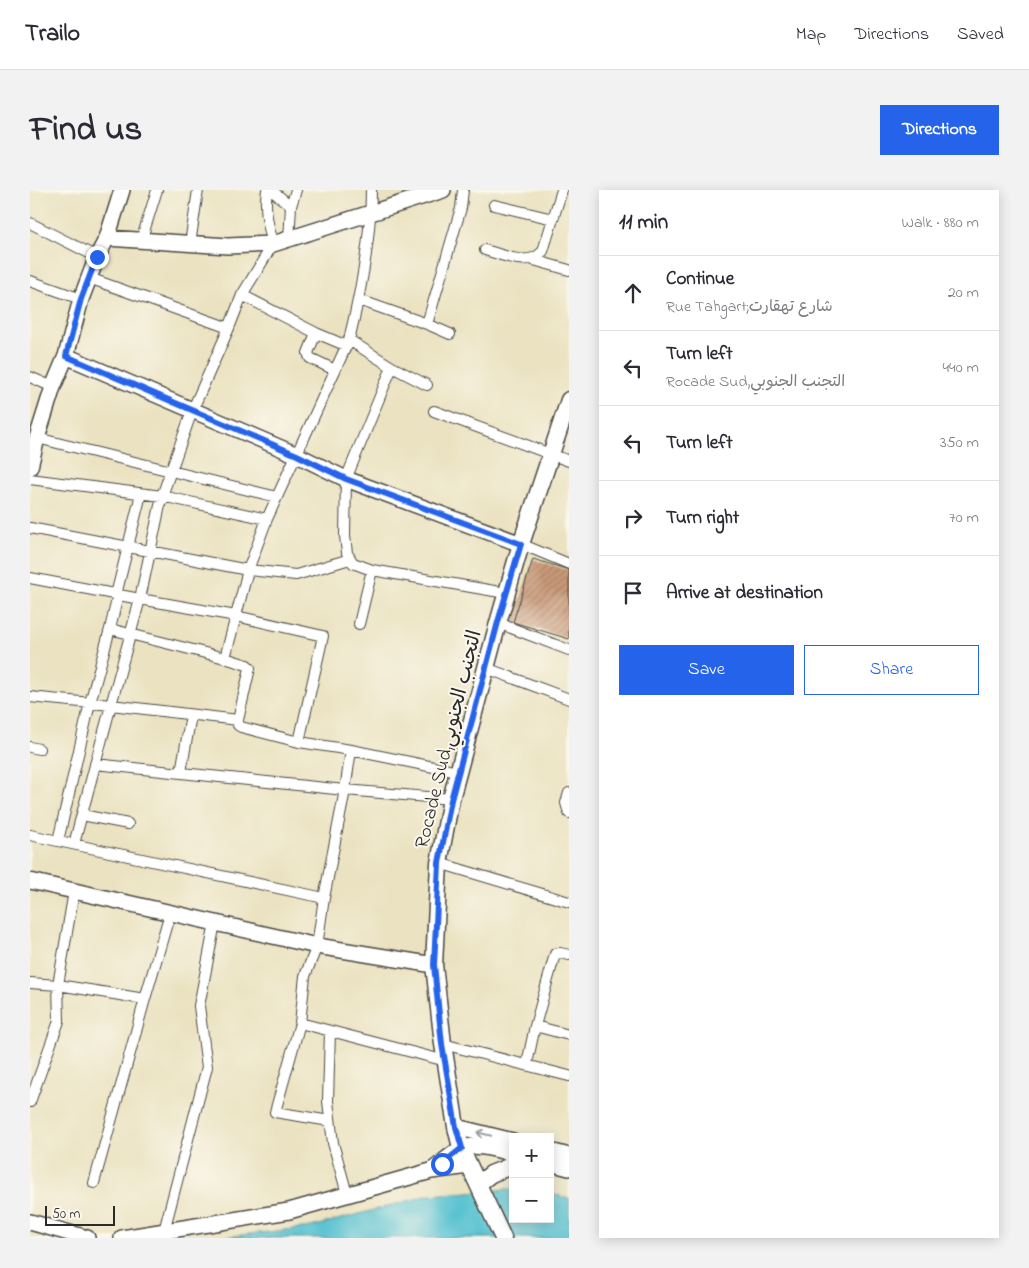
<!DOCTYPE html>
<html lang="en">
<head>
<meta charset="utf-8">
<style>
  body { margin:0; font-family:"Indie Flower","Playpen Sans Arabic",sans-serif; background:#f2f2f3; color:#2b2b33 }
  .controls { position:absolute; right:15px; bottom:15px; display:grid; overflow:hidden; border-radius:0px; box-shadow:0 2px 12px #0003 }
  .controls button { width:45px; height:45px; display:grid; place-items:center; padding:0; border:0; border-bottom:1px solid #e1e1e2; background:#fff; color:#2b2b33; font:25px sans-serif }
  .scale { position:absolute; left:15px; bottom:12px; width:70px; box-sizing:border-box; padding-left:5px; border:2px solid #2b2b2b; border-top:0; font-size:14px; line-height:18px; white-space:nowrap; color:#2b2b2b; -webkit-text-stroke:4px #fbf7ec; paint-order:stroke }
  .stop { position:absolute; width:15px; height:15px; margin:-11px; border:4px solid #2563eb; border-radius:50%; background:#fff }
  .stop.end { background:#2563eb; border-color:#fff; box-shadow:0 1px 5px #0008 }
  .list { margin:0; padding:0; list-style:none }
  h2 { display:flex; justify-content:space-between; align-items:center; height:65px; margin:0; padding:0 20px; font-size:21px }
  h2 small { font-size:16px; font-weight:400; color:#7c7c81 }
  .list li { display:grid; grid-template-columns:32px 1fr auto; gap:15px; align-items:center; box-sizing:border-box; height:75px; padding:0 20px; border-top:1px solid #e1e1e2 }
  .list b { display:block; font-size:19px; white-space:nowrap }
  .list p { margin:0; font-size:16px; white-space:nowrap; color:#7c7c81 }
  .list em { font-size:16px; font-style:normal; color:#7c7c81 }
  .actions { display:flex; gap:10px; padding:15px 20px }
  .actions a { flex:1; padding:11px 0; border:1px solid #2563eb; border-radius:0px; text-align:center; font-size:18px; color:#2563eb }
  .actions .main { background:#2563eb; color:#fff }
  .icon { flex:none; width:28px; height:28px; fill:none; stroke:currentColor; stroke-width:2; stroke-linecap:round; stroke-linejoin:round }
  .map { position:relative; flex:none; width:539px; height:1048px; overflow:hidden; border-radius:0px }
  header { display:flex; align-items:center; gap:30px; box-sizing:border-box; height:70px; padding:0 25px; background:#fff; border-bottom:1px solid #e1e1e2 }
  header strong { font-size:24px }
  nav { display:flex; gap:28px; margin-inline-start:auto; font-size:18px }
  .intro { display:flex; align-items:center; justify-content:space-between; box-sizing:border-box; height:120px; padding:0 30px }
  h1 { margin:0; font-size:35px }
  .button { padding:12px 22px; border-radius:0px; background:#2563eb; color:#fff; font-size:18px; font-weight:700 }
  main { display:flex; gap:30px; padding:0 30px }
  aside { flex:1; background:#fff; border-radius:0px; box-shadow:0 2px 12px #0003 }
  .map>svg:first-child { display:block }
</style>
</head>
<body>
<header>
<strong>Trailo</strong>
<nav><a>Map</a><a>Directions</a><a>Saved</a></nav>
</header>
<div class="intro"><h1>Find us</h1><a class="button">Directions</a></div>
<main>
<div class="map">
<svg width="539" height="1048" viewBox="0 0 539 1048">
  <defs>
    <pattern id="building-hatch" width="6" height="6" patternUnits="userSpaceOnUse" patternTransform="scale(1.25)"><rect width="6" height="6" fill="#c99978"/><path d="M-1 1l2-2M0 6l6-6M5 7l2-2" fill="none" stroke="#a37d63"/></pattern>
  </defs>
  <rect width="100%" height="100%" fill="#fbf7ec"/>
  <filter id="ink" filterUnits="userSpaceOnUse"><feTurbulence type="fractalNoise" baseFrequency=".02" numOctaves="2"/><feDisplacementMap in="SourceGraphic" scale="10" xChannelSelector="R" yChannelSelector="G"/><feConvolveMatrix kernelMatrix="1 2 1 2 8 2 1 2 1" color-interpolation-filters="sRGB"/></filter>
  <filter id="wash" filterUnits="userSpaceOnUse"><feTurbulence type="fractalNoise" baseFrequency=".0096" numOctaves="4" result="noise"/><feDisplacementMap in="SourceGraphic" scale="20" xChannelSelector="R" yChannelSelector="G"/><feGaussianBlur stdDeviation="1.12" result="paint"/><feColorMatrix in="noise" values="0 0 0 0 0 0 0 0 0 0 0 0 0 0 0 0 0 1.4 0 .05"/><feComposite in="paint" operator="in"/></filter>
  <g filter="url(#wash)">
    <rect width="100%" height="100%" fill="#eae2c0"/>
    <path fill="#56c1d0" stroke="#40767e" d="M477 999H483V1029H520V1004L539 1008V1048H185L281 1037 399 1005Z"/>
    <g id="blocks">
      <path fill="url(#building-hatch)" d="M503 369 539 380V449L483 432Z"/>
    </g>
  </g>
  <g filter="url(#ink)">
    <use href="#blocks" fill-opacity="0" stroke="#484641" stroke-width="1"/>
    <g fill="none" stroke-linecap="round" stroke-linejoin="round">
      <defs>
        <path id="street" d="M241 0 261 16 259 50
          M341 0C341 50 331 101 319 150L362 177 316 289 315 346 317 363 323 373 342 380 476 403
          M464 15 523 29
          M261 16 266 0
          M0 33 67 67
          M111 51 127 0
          M160 54 168 0
          M455 60C473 65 499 78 513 61L532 0
          M500 69 539 80
          M0 91 51 109
          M212 105 286 143 317 156
          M329 110 397 134 431 18 433 0
          M397 134 420 144
          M199 138 212 105 243 54C238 35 234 19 237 0
          M286 143 278 163 280 168 305 180
          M362 177 397 195
          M0 187 23 197
          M404 221 539 271
          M7 248 247 307 319 150
          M0 289 132 306 237 329 247 307
          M0 338 218 380 266 385 320 369
          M491 354 539 374
          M0 388 110 409 206 426 293 446 269 552
          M86 405 111 304
          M88 405 80 439 195 468
          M468 433 539 460
          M329 434 342 380
          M456 478 539 509
          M0 507 81 515 110 409 132 306 162 221 199 138 59 88
          M208 530 220 478 217 475 195 468 218 380 237 329
          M0 557 9 559
          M65 574 315 600 321 560 428 582
          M151 582 161 525
          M539 603 536 613 539 623
          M52 625 98 634
          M0 645 294 708 287 756 275 786 270 833 416 871
          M28 651 60 513 80 439
          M44 654 81 515 208 530V535L211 537 269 552 321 560
          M409 673 539 712
          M294 708 315 600 421 609
          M0 793 28 795 115 809 140 723
          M270 833 245 922 300 931
          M505 836 539 845
          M300 841 298 911 303 953 317 1004
          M413 854 539 886
          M497 874 505 836 525 764 530 763 539 765
          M0 912 29 831 28 795 44 701
          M64 993 115 809
          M134 1041 177 877 169 816 185 733"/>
        <path id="secondary" d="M77 48 198 56 243 54 413 0
          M36 166 267 265 316 289 491 354
          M0 277 7 248 23 197 36 166 51 109 67 67 77 48 92 0
          M0 691 287 756 404 775
          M426 937 483 951
          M520 961 539 966
          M520 973 539 978
          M404 979C412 973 425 961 433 958 447 953 468 960 483 964
          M0 1032 57 1048
          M92 1048 259 1021 401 981 439 976"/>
        <path id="primary" d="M448 994 461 984 483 975
          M473 1048 431 958 426 937 413 854 404 775 409 673 421 609 468 433 491 354 539 210"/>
      </defs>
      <use href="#street" stroke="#484641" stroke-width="12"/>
      <use href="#secondary" stroke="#484641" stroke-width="18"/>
      <use href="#primary" stroke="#484641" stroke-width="19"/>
      <use href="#street" stroke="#fff" stroke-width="10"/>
      <use href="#secondary" stroke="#fff" stroke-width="15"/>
      <use href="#primary" stroke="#fff" stroke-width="16"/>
    </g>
    <defs><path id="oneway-shaft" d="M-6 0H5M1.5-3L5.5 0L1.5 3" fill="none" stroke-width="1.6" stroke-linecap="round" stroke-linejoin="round" transform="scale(1.25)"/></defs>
    <use stroke="#a0a0a0" href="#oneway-shaft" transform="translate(454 944) rotate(-167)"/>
  </g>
  <g fill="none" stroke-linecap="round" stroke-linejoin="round" filter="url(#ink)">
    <path stroke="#2563eb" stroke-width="6" d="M67 67 51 109 36 166 267 265 316 289 491 354 468 432 421 610 409 673 404 775 412 854 426 937 432 958 412 974"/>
  </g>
  <g text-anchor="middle" stroke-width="4" stroke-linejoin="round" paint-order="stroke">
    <g font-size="20" fill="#2b2b2b" stroke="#fbf7ec">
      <text transform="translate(417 549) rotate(-76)" y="7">Rocade Sud,التجنب الجنوبي</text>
    </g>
  </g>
</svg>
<div class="controls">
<button>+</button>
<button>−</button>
</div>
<div class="scale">50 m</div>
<div class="stop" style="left:412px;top:974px"></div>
<div class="stop end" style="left:67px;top:67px"></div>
</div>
<aside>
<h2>11 min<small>Walk · 880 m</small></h2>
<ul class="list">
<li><svg class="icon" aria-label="ahead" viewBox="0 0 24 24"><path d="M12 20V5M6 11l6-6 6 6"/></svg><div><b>Continue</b><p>Rue Tahgart;شارع تهقارت</p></div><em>20 m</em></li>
<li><svg class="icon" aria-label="left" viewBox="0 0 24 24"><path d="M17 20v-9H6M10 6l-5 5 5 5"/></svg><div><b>Turn left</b><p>Rocade Sud,التجنب الجنوبي</p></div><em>440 m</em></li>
<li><svg class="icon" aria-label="left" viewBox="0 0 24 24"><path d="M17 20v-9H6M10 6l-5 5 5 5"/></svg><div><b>Turn left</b></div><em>350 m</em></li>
<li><svg class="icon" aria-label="right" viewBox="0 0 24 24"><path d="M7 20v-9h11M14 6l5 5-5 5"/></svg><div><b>Turn right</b></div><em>70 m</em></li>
<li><svg class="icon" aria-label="arrive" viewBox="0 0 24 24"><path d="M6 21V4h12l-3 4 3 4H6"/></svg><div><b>Arrive at destination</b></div></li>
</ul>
<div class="actions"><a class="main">Save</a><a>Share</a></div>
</aside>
</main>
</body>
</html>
